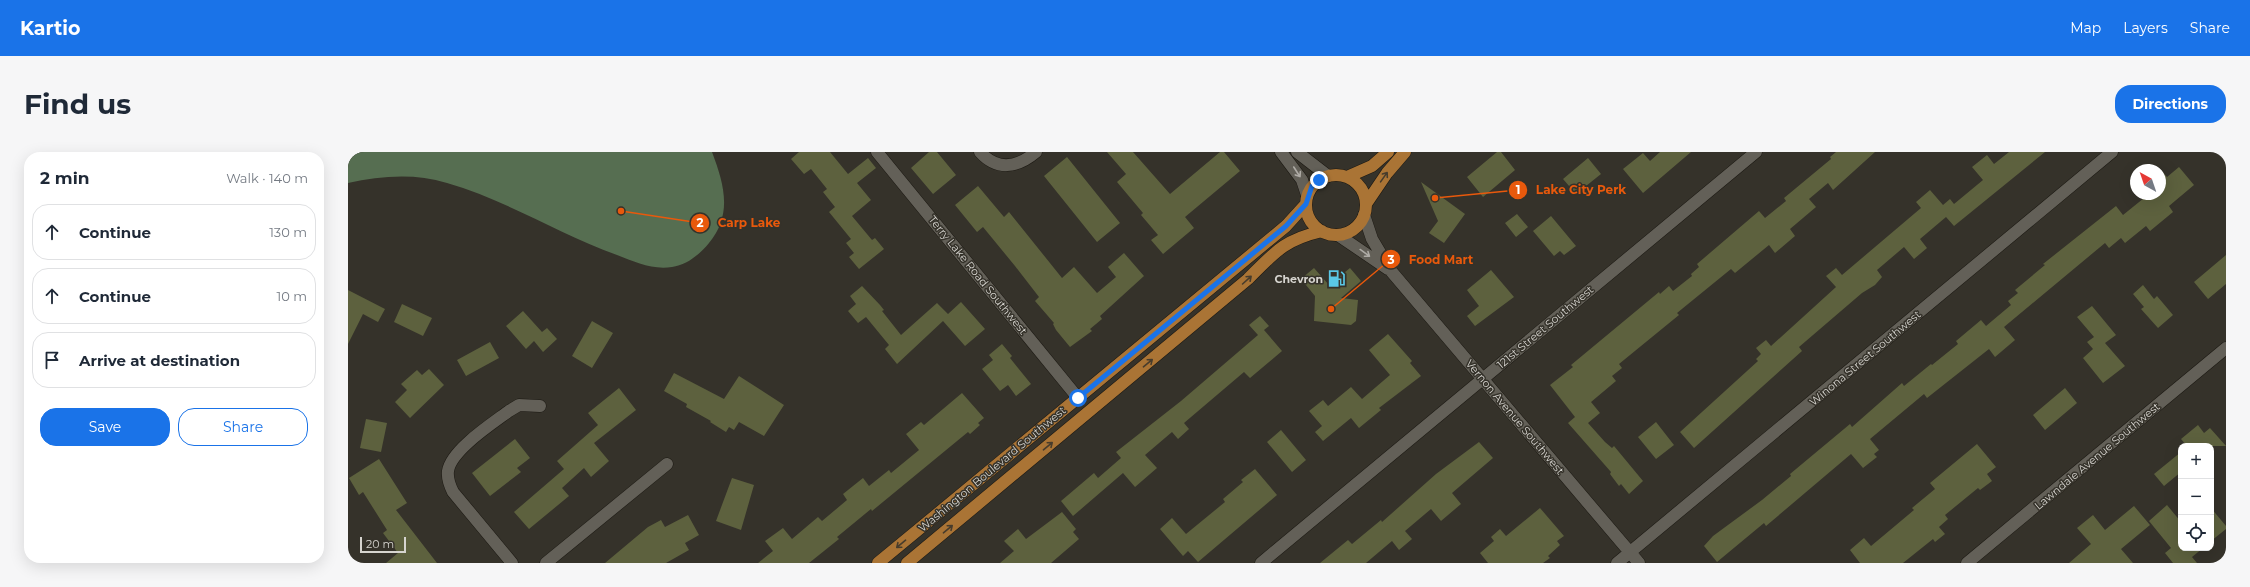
<!DOCTYPE html>
<html lang="en">
<head>
<meta charset="utf-8">
<style>
  body { margin:0; font-family:Montserrat,sans-serif; background:#f6f6f7; color:#1f2937 }
  .controls { position:absolute; right:12px; bottom:12px; display:grid; overflow:hidden; border-radius:8px; box-shadow:0 4px 16px #0002 }
  .controls button { width:36px; height:36px; display:grid; place-items:center; padding:0; border:0; border-bottom:1px solid #e0e1e3; background:#fff; color:#1f2937; font:20px sans-serif }
  .compass { position:absolute; left:1782px; top:12px; width:36px; height:36px; border-radius:50%; background:#fff; box-shadow:0 4px 16px #0002; rotate:320deg }
  .scale { position:absolute; left:12px; bottom:10px; width:46px; box-sizing:border-box; padding-left:4px; border:2px solid #d6d4cf; border-top:0; font-size:11px; line-height:14px; white-space:nowrap; color:#d6d4cf; -webkit-text-stroke:3px #35322a; paint-order:stroke }
  .stop { position:absolute; width:12px; height:12px; margin:-9px; border:3px solid #1a73e8; border-radius:50%; background:#fff }
  .stop.end { background:#1a73e8; border-color:#fff; box-shadow:0 1px 4px #0008 }
  .list { margin:0; padding:0; list-style:none }
  h2 { display:flex; justify-content:space-between; align-items:center; height:52px; margin:0; padding:0 16px; font-size:17px }
  h2 small { font-size:13px; font-weight:400; color:#747a83 }
  .list li { display:grid; grid-template-columns:26px 1fr auto; gap:12px; align-items:center; box-sizing:border-box; height:56px; margin:0 8px 8px; padding:0 8px; border:1px solid #e0e1e3; border-radius:16px }
  .list b { display:block; font-size:15px; white-space:nowrap }
  .list em { font-size:13px; font-style:normal; color:#747a83 }
  .actions { display:flex; gap:8px; padding:12px 16px }
  .actions a { flex:1; padding:9px 0; border:1px solid #1a73e8; border-radius:16px; text-align:center; font-size:14px; color:#1a73e8 }
  .actions .main { background:#1a73e8; color:#fff }
  .icon { flex:none; width:22px; height:22px; fill:none; stroke:currentColor; stroke-width:2; stroke-linecap:round; stroke-linejoin:round }
  .map { position:relative; flex:none; width:1878px; height:411px; overflow:hidden; border-radius:16px }
  header { display:flex; align-items:center; gap:24px; box-sizing:border-box; height:56px; padding:0 20px; background:#1a73e8; color:#fff }
  header strong { font-size:19px }
  nav { display:flex; gap:22px; margin-inline-start:auto; font-size:14px }
  .intro { display:flex; align-items:center; justify-content:space-between; box-sizing:border-box; height:96px; padding:0 24px }
  h1 { margin:0; font-size:28px }
  .button { padding:10px 18px; border-radius:16px; background:#1a73e8; color:#fff; font-size:14px; font-weight:700 }
  main { display:flex; gap:24px; padding:0 24px }
  aside { flex:1; background:#fff; border-radius:16px; box-shadow:0 4px 16px #0002 }
  .map>svg:first-child { display:block }
</style>
</head>
<body>
<header>
<strong>Kartio</strong>
<nav><a>Map</a><a>Layers</a><a>Share</a></nav>
</header>
<div class="intro"><h1>Find us</h1><a class="button">Directions</a></div>
<main>
<aside>
<h2>2 min<small>Walk · 140 m</small></h2>
<ul class="list">
<li><svg class="icon" aria-label="ahead" viewBox="0 0 24 24"><path d="M12 20V5M6 11l6-6 6 6"/></svg><div><b>Continue</b></div><em>130 m</em></li>
<li><svg class="icon" aria-label="ahead" viewBox="0 0 24 24"><path d="M12 20V5M6 11l6-6 6 6"/></svg><div><b>Continue</b></div><em>10 m</em></li>
<li><svg class="icon" aria-label="arrive" viewBox="0 0 24 24"><path d="M6 21V4h12l-3 4 3 4H6"/></svg><div><b>Arrive at destination</b></div></li>
</ul>
<div class="actions"><a class="main">Save</a><a>Share</a></div>
</aside>
<div class="map">
<svg width="1878" height="411" viewBox="0 0 1878 411">
  <rect width="100%" height="100%" fill="#35322a"/>
  <path fill="#566e51" d="M0 0H364C376 32 385 62 361 91 352 102 339 113 324 115 304 118 287 110 269 103 211 82 158 48 99 31 66 21 33 24 0 31Z"/>
  <path fill="#5d613e" d="M451 0H482L500 22 520 6 528 16 509 31 523 48 504 64 524 88 527 86 536 97 511 117 501 105 506 101 498 91 503 87 481 60 487 55 475 40 479 37 463 17 456 22 443 7Z
    M581 0H589L608 23 585 42 563 16Z
    M759 0H785L822 42 872 0H876L892 19 837 65 846 76 815 102 803 88 810 83 793 63 795 61 769 30 778 22Z
    M1149 0H1153L1167 18 1135 45 1119 25Z
    M1312 0H1343L1295 41 1275 17 1295 1 1302 9Z
    M1488 0H1527L1485 38 1480 31 1461 47 1468 55 1442 77 1447 84 1427 101 1421 93 1387 121 1383 117 1329 161 1331 163 1271 212 1274 216 1264 224 1268 229 1243 250 1252 261 1240 271 1257 290 1264 296 1266 294 1295 329 1281 342 1273 332 1271 334 1262 322 1263 320 1220 271 1227 265 1202 233 1225 215 1223 213 1311 140 1312 142 1321 134 1325 139 1344 124 1343 122 1351 115 1349 112 1411 59 1417 66 1438 49 1436 46 1483 7 1482 5Z
    M1661 0H1697L1606 74 1598 65 1572 87 1579 96 1566 107 1556 95 1529 118 1534 125 1527 133 1514 141 1451 195 1454 199 1346 296 1332 280 1410 209 1408 207 1413 202 1408 196 1418 188 1423 194 1488 135 1478 124 1488 116 1494 123 1573 56 1568 50 1582 38 1595 53 1602 47 1606 52 1635 28 1624 15 1639 3 1646 12Z
    M719 5 772 71 749 90 696 24Z
    M1240 6 1253 22 1228 42 1215 27Z
    M1831 15 1846 33 1821 54 1825 60 1802 79 1798 74 1777 91 1773 86 1761 96 1757 91 1656 175 1667 188 1647 205 1641 197 1579 246 1576 242 1522 287 1531 298 1526 302 1529 305 1515 316 1503 302 1418 374 1416 371 1369 410 1356 394 1365 384 1414 348 1443 324 1442 322 1502 272 1504 275 1554 231 1556 234 1583 212 1584 213 1610 192 1608 189 1633 168 1638 174 1663 153 1660 149 1670 141 1667 138 1697 113 1695 112 1768 54 1775 63 1801 42H1812V17L1819 25Z
    M1073 30 1117 62 1096 91 1081 81 1090 69Z
    M630 34 656 65 661 60 714 126 726 115 749 141 768 125 760 115 776 101 796 124 752 164 754 167 742 177 744 179 722 195 708 178 705 172 706 171 687 149 691 145 667 114 635 75 629 80 607 53Z
    M1169 62 1180 75 1168 85 1157 71Z
    M1203 64 1228 94 1216 103 1212 99 1206 104 1185 79Z
    M1878 103V132L1860 147 1846 130Z
    M966 116 981 133 1002 116 1013 129 993 146 1010 148 1008 169 1003 173 966 169 967 144 953 127Z
    M1143 118 1166 145 1127 174 1119 164 1131 154 1119 138Z
    M1795 133 1806 147 1809 144 1825 163 1810 176 1793 157 1796 155 1785 142Z
    M514 134 532 153 536 158 534 159 553 183 589 151 600 162 613 150 637 177 617 194 595 169 549 212 537 197 541 193 518 165 510 171 500 159 508 152 502 144Z
    M0 138 37 157 30 170 15 162 0 192Z
    M54 152 84 166 75 184 46 170Z
    M1744 154 1768 183 1757 191 1777 214 1755 231 1735 206 1745 197 1739 190 1746 185 1729 165Z
    M175 159 194 180 199 176 209 187 195 200 186 189 178 197 158 174Z
    M912 164 921 174 916 178 934 199 902 226 896 220 836 271 841 277 830 287 824 280 797 303 809 316 787 335 775 321 725 364 713 349 746 321 750 326 773 306 768 300 833 249 910 183 901 173Z
    M244 169 265 181 244 216 224 204Z
    M1040 182 1064 209 1062 211 1073 224 1031 256 1033 258 1011 276 1003 266 975 289 967 280 974 274 961 259 975 248 980 254 1003 235 1014 247 1042 223 1021 198Z
    M142 190 151 206 118 224 109 208Z
    M654 192 664 204 662 206 683 232 668 244 660 233 652 239 634 217 645 208 641 203Z
    M81 217 96 233 62 266 47 250 59 238 53 232 69 218 74 223Z
    M326 221 376 247 391 224 436 253 416 284 391 270 386 278 381 275 378 280 362 270 363 269 338 255 339 252 316 239Z
    M271 236 288 258 246 291 261 309 243 325 236 316 214 336 221 344 181 377 166 360 216 317 209 309 250 273 240 261Z
    M1717 236 1729 251 1697 278 1685 263Z
    M614 241 636 266 630 271 632 273 622 282 620 280 524 359 523 357 489 385 491 387 461 411H410L425 399 417 389 435 376 444 387 470 365 474 369 499 348 495 342 515 326 521 334 541 318 543 321 571 298 558 282 573 270 576 273Z
    M18 267 39 271 33 300 12 296Z
    M1308 270 1326 293 1308 307 1290 285Z
    M1850 273 1856 281 1862 276 1878 294H1839L1833 287Z
    M933 278 958 308 944 320 919 290Z
    M167 287 182 306 169 316 173 320 142 344 124 321Z
    M1131 290 1145 306 1104 341 1113 352 1093 369 1083 357 1057 379 1064 387 1051 398 1044 389 1018 411H972L1000 388 1004 392 1033 368 1034 370 1088 322Z
    M1629 292 1648 315 1639 322 1644 329 1632 338 1630 336 1597 363 1600 367 1591 375 1597 382 1587 390 1585 387 1555 411H1512L1502 398 1516 386 1523 394 1535 384 1566 358 1564 356 1587 337 1582 331Z
    M1833 300V320L1816 334 1806 322Z
    M31 307 59 351 48 358 89 411H38L50 401 35 381 39 378 15 340 11 343 1 326Z
    M907 317 929 343 850 410 840 399 835 404 812 377 824 366 838 382 877 350 875 347 895 330 893 328Z
    M384 326 406 333 393 378 368 369Z
    M1819 353 1833 370V396H1855L1844 405 1849 411H1825L1817 401 1823 396 1801 369Z
    M1786 354 1802 373 1773 397 1785 411H1721L1743 392 1729 376 1745 363 1757 378Z
    M1192 356 1216 384 1209 389 1212 393 1200 404 1202 406 1195 411H1140L1132 401 1146 389 1143 385 1152 377 1158 384Z
    M1863 356 1878 374V377L1863 389Z
    M714 360 728 377 725 380 731 387 703 411H652L666 399 656 389 670 377 678 387Z
    M340 363 351 383 337 391 341 398 318 411H257L300 375 313 368 317 375Z"/>
  <g fill="none" stroke-linecap="round" stroke-linejoin="round">
    <defs>
      <path id="minor" d="M529 0 730 246
        M632 0C649 19 669 16 688 0
        M933 0 954 28 959 43
        M949 0 980 24
        M1016 63 1024 87 1043 119 1291 411
        M990 83 1040 117
        M164 411 105 340C102 334 99 327 100 319 103 298 145 271 161 259L171 253 192 254
        M198 411 319 312
        M913 411 1408 0
        M1269 411 1764 0
        M1619 411 1878 196"/>
      <path id="major" d="M958 53a30 30 0 1 1 60 0a30 30 0 1 1-60 0Z
        M999 25 1024 14 1040 0
        M1018 52 1039 21 1057 0
        M530 411 938 74 958 52
        M559 411 900 127C927 100 936 88 974 79"/>
    </defs>
    <use href="#minor" stroke="#1c1913" stroke-width="13"/>
    <use href="#major" stroke="#1c1913" stroke-width="13"/>
    <use href="#minor" stroke="#636058" stroke-width="12"/>
    <use href="#major" stroke="#aa7435" stroke-width="12"/>
  </g>
  <defs><path id="oneway-shaft" d="M-6 0H5M1.5-3L5.5 0L1.5 3" fill="none" stroke-width="1.6" stroke-linecap="round" stroke-linejoin="round"/></defs>
  <g stroke="#aeaba5">
    <use href="#oneway-shaft" transform="translate(949 20) rotate(57)"/>
    <use href="#oneway-shaft" transform="translate(1017 101) rotate(36)"/>
  </g>
  <g stroke="#473c2c">
    <use href="#oneway-shaft" transform="translate(1036 25) rotate(-55)"/>
    <use href="#oneway-shaft" transform="translate(899 128) rotate(-42)"/>
    <use href="#oneway-shaft" transform="translate(800 211) rotate(-40)"/>
    <use href="#oneway-shaft" transform="translate(700 294) rotate(-40)"/>
    <use href="#oneway-shaft" transform="translate(600 377) rotate(-40)"/>
    <use href="#oneway-shaft" transform="translate(553 392) rotate(140)"/>
  </g>
  <g fill="none" stroke-linecap="round" stroke-linejoin="round">
    <path stroke="#1a73e8" stroke-width="5" d="M730 246 938 74 958 52 964 34 971 28"/>
  </g>
  <defs>
    <symbol id="fuel-bare" viewBox="-9 -9 18 18"><path d="M-5.5-6h7V0h2V4h1.3V-2.5L3-4.5l.8-.8L6-3V5H2.5V1h-1V6h-7ZM-4.2-4.7v3.2H.2V-4.7Z" fill="#5ac8e6" stroke="#35322a" stroke-width="2.5" paint-order="stroke"/></symbol>
  </defs>
  <g fill-rule="evenodd">
    <use href="#fuel-bare" x="976" y="114" width="25" height="25"/>
  </g>
  <g text-anchor="middle" stroke-width="3" stroke-linejoin="round" paint-order="stroke">
    <g font-size="11" fill="#d6d4cf" stroke="#35322a">
      <text transform="translate(630 123) rotate(51)" y="4">Terry Lake Road Southwest</text>
      <text transform="translate(1197 175) rotate(-40)" y="4">121st Street Southwest</text>
      <text transform="translate(1517 206) rotate(-40)" y="4">Winona Street Southwest</text>
      <text transform="translate(1167 265) rotate(50)" y="4">Vernon Avenue Southwest</text>
      <text transform="translate(1749 304) rotate(-40)" y="4">Lawndale Avenue Southwest</text>
      <text transform="translate(644 317) rotate(-40)" y="4">Washington Boulevard Southwest</text>
    </g>
    <g font-size="11" font-weight="bold" fill="#d6d4cf" stroke="#35322a" text-anchor="end">
      <text x="975" y="131">Chevron</text>
    </g>
  </g>
  <path fill="none" stroke="#e8590c" stroke-width="1.5" d="M1087 46L1170 38M273 59L352 71M983 157L1043 107"/>
  <g fill="#e8590c" stroke="#35322a" stroke-width="1.5">
    <circle cx="1087" cy="46" r="4"/>
    <circle cx="273" cy="59" r="4"/>
    <circle cx="983" cy="157" r="4"/>
    <circle cx="1170" cy="38" r="10"/>
    <circle cx="352" cy="71" r="10"/>
    <circle cx="1043" cy="107" r="10"/>
  </g>
  <g font-size="12" text-anchor="middle" font-weight="bold" fill="#fff">
    <text x="1170" y="42">1</text>
    <text x="352" y="75">2</text>
    <text x="1043" y="112">3</text>
  </g>
  <g font-size="12" text-anchor="middle" font-weight="bold" fill="#e8590c" stroke="#35322a" stroke-width="3" stroke-linejoin="round" paint-order="stroke">
    <text x="1233" y="42">Lake City Perk</text>
    <text x="401" y="75">Carp Lake</text>
    <text x="1093" y="112">Food Mart</text>
  </g>
</svg>
<div class="controls">
<button>+</button>
<button>−</button>
<button><svg class="icon" aria-label="locate" viewBox="0 0 24 24"><circle cx="12" cy="12" r="6"/><path d="M12 2v4M12 18v4M2 12h4M18 12h4"/></svg></button>
</div>
<svg class="compass" viewBox="-18 -18 36 36"><path d="M0-13l5 13h-10z" fill="#e53935"/><path d="M0 13l5-13h-10z" fill="#747a83"/></svg>
<div class="scale">20 m</div>
<div class="stop" style="left:730px;top:246px"></div>
<div class="stop end" style="left:971px;top:28px"></div>
</div>
</main>
</body>
</html>
